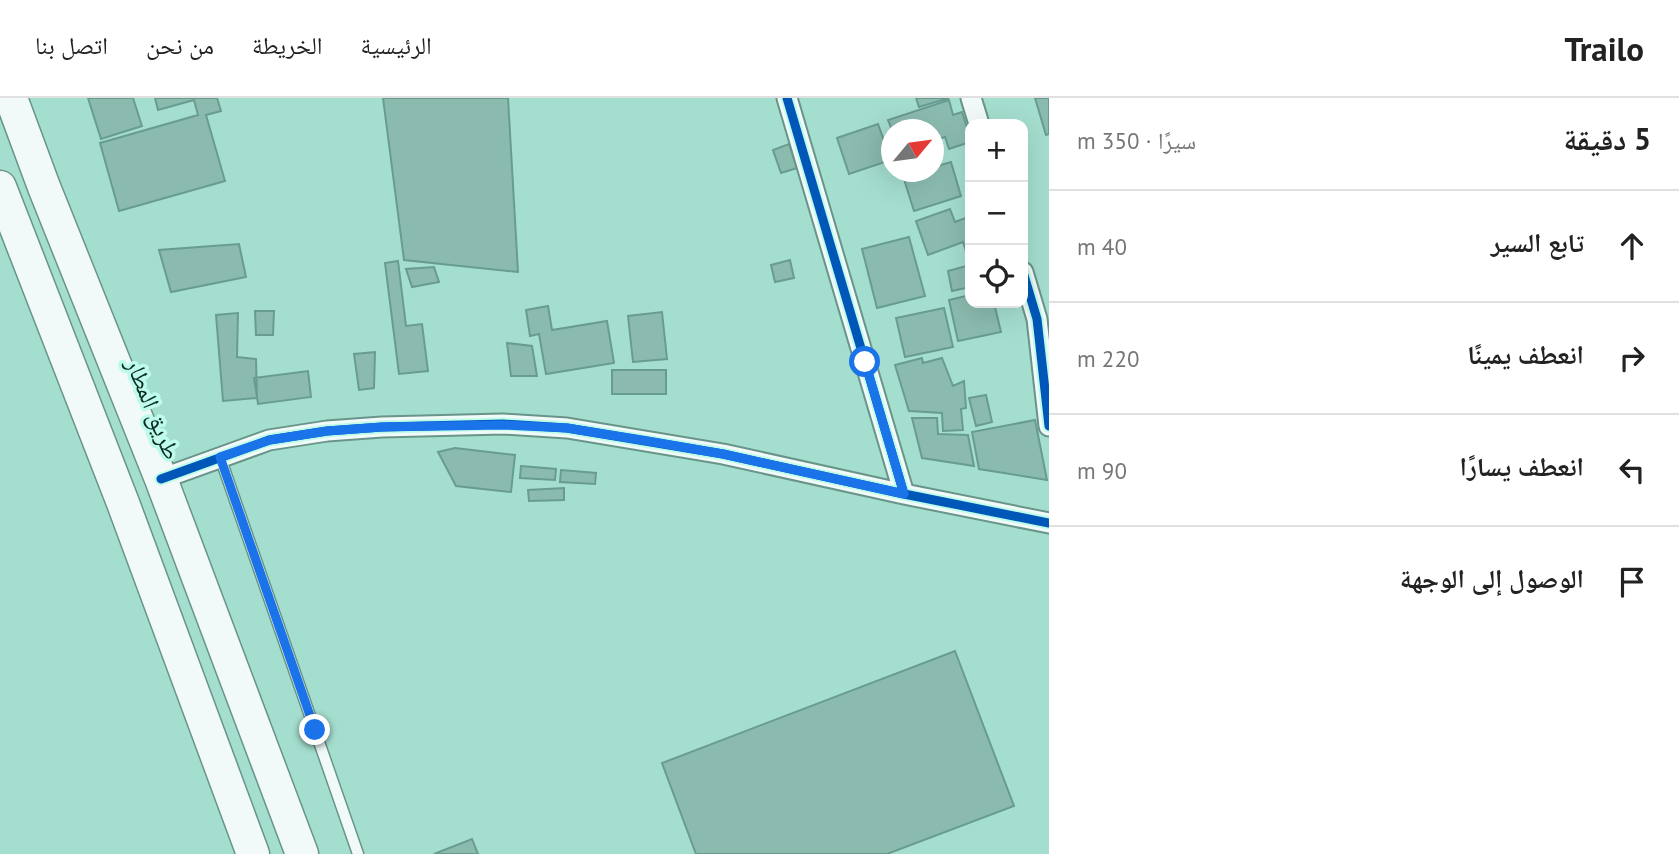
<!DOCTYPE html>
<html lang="ar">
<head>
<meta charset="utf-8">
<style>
  body { margin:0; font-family:"PT Sans","Noto Naskh Arabic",sans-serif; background:#f6f6f6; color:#222; direction:rtl }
  .controls { position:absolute; right:21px; top:21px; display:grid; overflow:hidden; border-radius:14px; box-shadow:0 7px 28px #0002 }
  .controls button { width:63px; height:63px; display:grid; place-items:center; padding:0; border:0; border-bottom:2px solid #e0e0e0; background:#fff; color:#222; font:35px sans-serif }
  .compass { position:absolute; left:881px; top:21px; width:63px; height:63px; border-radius:50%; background:#fff; box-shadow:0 7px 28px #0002; rotate:61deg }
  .stop { position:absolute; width:21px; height:21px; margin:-16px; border:5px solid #1a73e8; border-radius:50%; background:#fff }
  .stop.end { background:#1a73e8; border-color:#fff; box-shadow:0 2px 7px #0008 }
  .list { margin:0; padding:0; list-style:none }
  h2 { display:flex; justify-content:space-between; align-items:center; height:91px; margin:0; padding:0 28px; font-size:30px }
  h2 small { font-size:23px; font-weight:400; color:#767676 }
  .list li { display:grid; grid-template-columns:46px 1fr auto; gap:21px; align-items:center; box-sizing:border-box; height:112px; padding:0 28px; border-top:2px solid #e0e0e0 }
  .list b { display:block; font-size:26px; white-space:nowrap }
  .list em { font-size:23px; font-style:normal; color:#767676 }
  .icon { flex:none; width:38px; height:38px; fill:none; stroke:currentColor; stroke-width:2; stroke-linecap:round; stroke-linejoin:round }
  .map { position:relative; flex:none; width:1049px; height:756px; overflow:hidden; direction:ltr }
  header { display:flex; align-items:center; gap:42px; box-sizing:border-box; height:98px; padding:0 35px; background:#fff; border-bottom:2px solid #e0e0e0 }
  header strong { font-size:33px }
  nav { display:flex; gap:38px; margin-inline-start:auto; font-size:24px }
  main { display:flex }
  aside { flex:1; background:#fff }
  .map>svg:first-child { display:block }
</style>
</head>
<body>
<header>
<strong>Trailo</strong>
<nav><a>الرئيسية</a><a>الخريطة</a><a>من نحن</a><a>اتصل بنا</a></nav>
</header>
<main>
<aside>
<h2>5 دقيقة<small>سيرًا · 350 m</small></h2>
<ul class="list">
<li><svg class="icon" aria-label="ahead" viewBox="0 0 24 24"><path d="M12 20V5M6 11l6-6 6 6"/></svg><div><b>تابع السير</b></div><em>40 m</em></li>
<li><svg class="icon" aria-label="right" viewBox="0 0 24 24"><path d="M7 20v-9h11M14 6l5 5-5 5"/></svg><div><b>انعطف يمينًا</b></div><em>220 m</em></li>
<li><svg class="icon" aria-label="left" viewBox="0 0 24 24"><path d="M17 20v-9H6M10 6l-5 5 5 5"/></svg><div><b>انعطف يسارًا</b></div><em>90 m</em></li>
<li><svg class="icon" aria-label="arrive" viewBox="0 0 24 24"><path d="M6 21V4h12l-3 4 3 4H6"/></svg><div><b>الوصول إلى الوجهة</b></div></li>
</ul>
</aside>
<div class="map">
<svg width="1049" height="756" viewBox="0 0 1049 756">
  <rect width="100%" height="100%" fill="#a4decf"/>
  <path fill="#8bbbaf" stroke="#699c91" stroke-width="2" d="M88 0H133L142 28 101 41Z
    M155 0H217L221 13 206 17 225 83 119 113 100 45 198 17 194 2 158 12Z
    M383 0H508L518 174 404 162Z
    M916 0H949L919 9Z
    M1035 0H1049V36L1046 37Z
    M949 2 953 17 962 14 970 39V44L949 51 945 39 934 42V32H892L888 22Z
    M878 26 891 62 849 76 837 40Z
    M789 46 797 70 781 75 773 52Z
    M951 64 961 98 914 113 903 78 919 74H934V69Z
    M950 111 955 124 968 119 970 126V155L967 156 963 144 928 157 916 123Z
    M909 139 925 198 877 210 862 151Z
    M239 146 246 179 171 194 159 152Z
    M790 162 794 180 775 184 771 167Z
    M398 163 406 228 422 226 428 273 399 276 385 165Z
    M970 167V189L952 193 948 173Z
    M434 169 439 184 412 189 406 171Z
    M970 197V205H994L1001 234 958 243 949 202Z
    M548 208 552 232 607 223 614 265 546 276 539 236 530 238 526 212Z
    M944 210 953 249 905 259 896 220Z
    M255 213H274L273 237H256Z
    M662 214 667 261 633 264 628 218Z
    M238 215 237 259 256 261 257 300 223 303 216 217Z
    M507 245 532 248 537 278H511Z
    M375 254 374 290 359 292 354 256Z
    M922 260 923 265 942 260 953 288 964 283 966 310 961 311 963 332 943 333 942 315 909 313 895 267Z
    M612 272H666V296H612Z
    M308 273 311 299 258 306 254 280Z
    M986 297 992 324 976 328 969 300Z
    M912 320H937L938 336 968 337 974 368 922 360Z
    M1035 322 1047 382 979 371 972 334Z
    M455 350 515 357 511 394 456 388 438 354Z
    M521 368 556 371 555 382 520 380Z
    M561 372 596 375 595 386 560 384Z
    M564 390V402L529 403 528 392Z
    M955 553 1014 708 887 756H696L662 665Z
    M472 741 478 756H434Z"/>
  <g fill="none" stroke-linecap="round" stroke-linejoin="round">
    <defs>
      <path id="service" d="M220 359 358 756"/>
      <path id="minor" d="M787 0 904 396
        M971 0 979 26
        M1023 174 1037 221 1049 328
        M161 381 269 342 327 333 382 329 503 326 567 330 723 356 904 396 1049 425"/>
      <path id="trunk" d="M11 0 44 89 161 381 302 756
        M0 89 123 405 253 756"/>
    </defs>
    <use href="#service" stroke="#69948a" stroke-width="13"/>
    <use href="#minor" stroke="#69948a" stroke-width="23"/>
    <use href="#trunk" stroke="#69948a" stroke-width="35"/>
    <use href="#service" stroke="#f1faf8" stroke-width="10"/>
    <use href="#minor" stroke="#f1faf8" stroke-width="19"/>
    <use href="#trunk" stroke="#f1faf8" stroke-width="32"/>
    <defs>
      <path id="cycleway" d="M787 0 904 396
        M1023 174 1037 221 1049 328
        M161 381 269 342 327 333 382 329 503 326 567 330 723 356 904 396 1049 425"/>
    </defs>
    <use href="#cycleway" stroke="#bffbea" stroke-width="13"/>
    <use href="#cycleway" stroke="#0057b8" stroke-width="9"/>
  </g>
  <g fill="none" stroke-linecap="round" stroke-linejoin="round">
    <path stroke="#1a73e8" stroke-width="9" d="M315 632 220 359 270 342 327 333 382 329 503 327 567 330 648 343 723 356 904 396 865 264"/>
  </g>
  <g text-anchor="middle" stroke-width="7" stroke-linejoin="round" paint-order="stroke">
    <g font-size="24" fill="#072b23" stroke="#bffbea">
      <text transform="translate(153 311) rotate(68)" y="8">طريق المطار</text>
    </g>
  </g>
</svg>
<div class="controls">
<button>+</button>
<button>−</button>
<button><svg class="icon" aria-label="locate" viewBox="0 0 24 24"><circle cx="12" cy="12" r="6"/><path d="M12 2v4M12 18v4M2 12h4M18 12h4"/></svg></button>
</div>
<svg class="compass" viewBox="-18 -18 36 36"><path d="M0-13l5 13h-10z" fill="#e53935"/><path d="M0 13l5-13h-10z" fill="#767676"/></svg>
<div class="stop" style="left:865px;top:264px"></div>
<div class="stop end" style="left:315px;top:632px"></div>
</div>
</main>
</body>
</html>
